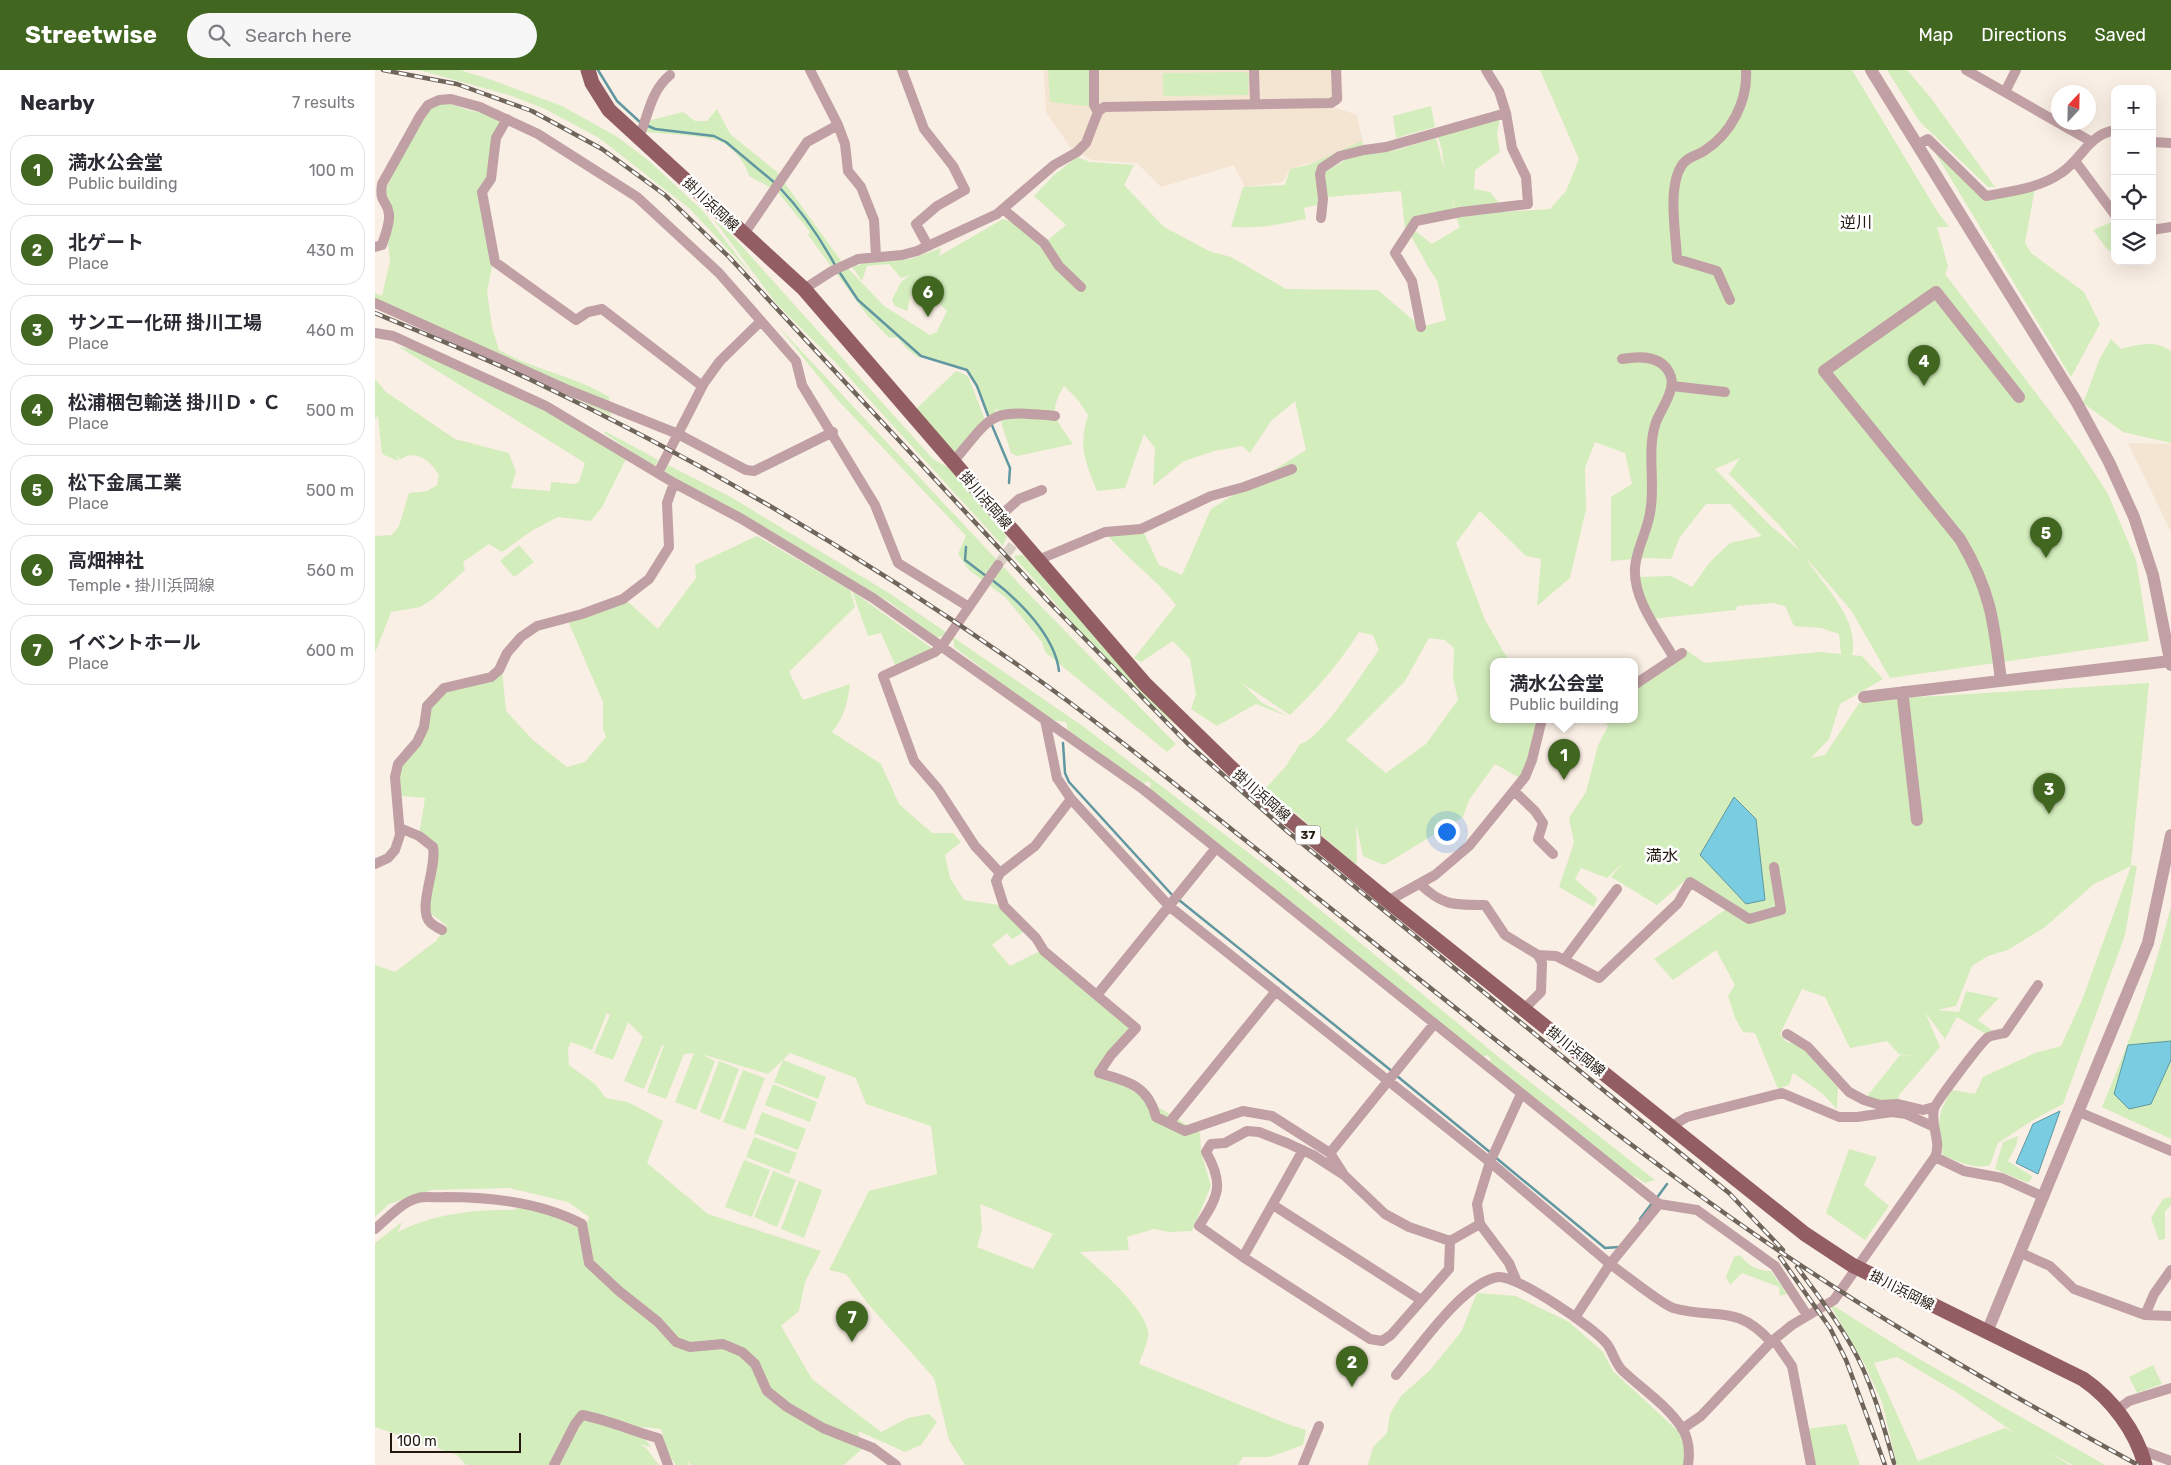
<!DOCTYPE html>
<html lang="en">
<head>
<meta charset="utf-8">
<style>
  body { margin:0; font-family:Rubik,"Noto Sans JP",sans-serif; background:#f7f7f7; color:#2b2b33 }
  .controls { position:absolute; right:15px; top:15px; display:grid; overflow:hidden; border-radius:10px; box-shadow:0 5px 20px #0002 }
  .controls button { width:45px; height:45px; display:grid; place-items:center; padding:0; border:0; border-bottom:1px solid #e1e1e2; background:#fff; color:#2b2b33; font:25px sans-serif }
  .compass { position:absolute; left:1676px; top:15px; width:45px; height:45px; border-radius:50%; background:#fff; box-shadow:0 5px 20px #0002; rotate:22deg }
  .scale { position:absolute; left:15px; bottom:12px; width:131px; box-sizing:border-box; padding-left:5px; border:2px solid #22180e; border-top:0; font-size:14px; line-height:18px; white-space:nowrap; color:#22180e; -webkit-text-stroke:4px #fefefe; paint-order:stroke }
  .you { position:absolute; left:1071px; top:761px; width:18px; height:18px; margin:-12px; border:4px solid #fff; border-radius:50%; background:#1a73e8; box-shadow:0 0 0 8px #1a73e833 }
  .badge { display:grid; place-items:center; width:32px; height:32px; border-radius:50%; background:#416620; color:#fff; font-size:16px; font-weight:700 }
  .pin { position:absolute; translate:-50% -41px; filter:drop-shadow(0 1px 2px #0008) }
  .pin::after { content:''; position:absolute; top:26px; width:18px; height:15px; background:inherit; clip-path:polygon(0 0,100% 0,50% 100%) }
  .popup { position:absolute; left:1115px; top:588px; width:148px; height:65px; box-sizing:border-box; display:grid; place-content:center; border-radius:10px; background:#fff; filter:drop-shadow(0 1px 4px #0005); font-size:16px; white-space:nowrap; color:#7c7c81 }
  .popup b { font-size:19px; color:#2b2b33 }
  .popup::after { content:''; position:absolute; left:50%; top:100%; margin-left:-10px; border:10px solid transparent; border-top-color:#fff }
  .list { margin:0; padding:0; list-style:none }
  h2 { display:flex; justify-content:space-between; align-items:center; height:65px; margin:0; padding:0 20px; font-size:21px }
  h2 small { font-size:16px; font-weight:400; color:#7c7c81 }
  .list li { display:grid; grid-template-columns:32px 1fr auto; gap:15px; align-items:center; box-sizing:border-box; height:70px; margin:0 10px 10px; padding:0 10px; border:1px solid #e1e1e2; border-radius:20px }
  .list b { display:block; font-size:19px; white-space:nowrap }
  .list p { margin:0; font-size:16px; white-space:nowrap; color:#7c7c81 }
  .list em { font-size:16px; font-style:normal; color:#7c7c81 }
  .icon { flex:none; width:28px; height:28px; fill:none; stroke:currentColor; stroke-width:2; stroke-linecap:round; stroke-linejoin:round }
  .map { position:relative; flex:none; width:1796px; height:1395px; overflow:hidden }
  header { display:flex; align-items:center; gap:30px; box-sizing:border-box; height:70px; padding:0 25px; background:#416620; color:#fff }
  header strong { font-size:24px }
  nav { display:flex; gap:28px; margin-inline-start:auto; font-size:18px }
  .search { width:350px; height:45px; background:#f7f7f7; display:flex; align-items:center; gap:12px; box-sizing:border-box; padding:0 18px; border-radius:28px; color:#7c7c81; font-size:19px }
  main { display:flex }
  aside { flex:1; background:#fff }
  .map>svg:first-child { display:block }
</style>
</head>
<body>
<header>
<strong>Streetwise</strong>
<div class="search"><svg class="icon" aria-label="search" viewBox="0 0 24 24"><circle cx="10" cy="10" r="6"/><path d="M15 15l6 6"/></svg>Search here</div>
<nav><a>Map</a><a>Directions</a><a>Saved</a></nav>
</header>
<main>
<aside>
<h2>Nearby<small>7 results</small></h2>
<ul class="list">
<li><span class="badge">1</span><div><b>満水公会堂</b><p>Public building</p></div><em>100 m</em></li>
<li><span class="badge">2</span><div><b>北ゲート</b><p>Place</p></div><em>430 m</em></li>
<li><span class="badge">3</span><div><b>サンエー化研 掛川工場</b><p>Place</p></div><em>460 m</em></li>
<li><span class="badge">4</span><div><b>松浦梱包輸送 掛川Ｄ・Ｃ</b><p>Place</p></div><em>500 m</em></li>
<li><span class="badge">5</span><div><b>松下金属工業</b><p>Place</p></div><em>500 m</em></li>
<li><span class="badge">6</span><div><b>高畑神社</b><p>Temple · 掛川浜岡線</p></div><em>560 m</em></li>
<li><span class="badge">7</span><div><b>イベントホール</b><p>Place</p></div><em>600 m</em></li>
</ul>
</aside>
<div class="map">
<svg width="1796" height="1395" viewBox="0 0 1796 1395">
  <rect width="100%" height="100%" fill="#faefe4"/>
  <path fill="#f4e4d2" d="M669 0H967L968 31 959 37 982 45 988 73 949 89 915 99 908 112 870 117 859 95 786 117 762 93 716 90 695 77 671 42Z
    M1753 373 1796 374V462Z"/>
  <path fill="#d4edbd" fill-rule="evenodd" d="M44 0H85L117 10 187 36 241 66 273 90 328 141 376 204 315 139 224 68 170 39 134 25Z
    M673 0H718L720 37 675 32Z
    M1165 0H1477L1562 141 1574 157H1562L1573 196 1570 204 1703 378 1732 422 1761 490 1774 571 1515 608 1476 540 1431 488C1449 517 1485 549 1477 585L1487 586 1508 609 1465 634 1454 669 1436 688 1450 685 1484 633 1528 628 1774 613 1756 795 1762 796 1750 865 1688 1034 1658 1050 1623 1073 1615 1095C1600 1100 1581 1091 1568 1085 1563 1055 1560 1047 1577 1020L1600 1024 1608 1007 1660 983 1686 976 1707 930 1756 796 1715 816 1718 815 1670 857 1633 880 1613 886 1597 896 1581 936 1562 940 1584 942 1591 921 1624 928 1603 950 1619 962 1611 964 1582 947 1570 969 1550 942 1565 977 1524 1025 1523 1034 1489 1030 1525 985 1537 986 1524 984 1512 971 1475 978 1450 927 1427 919 1405 964 1412 972 1427 976 1463 1018 1462 1039 1447 1023 1418 1003 1414 1015 1403 1019 1380 963 1368 962 1360 948 1353 926 1360 915 1341 880 1298 910 1279 889 1353 838 1313 808 1282 835 1236 807 1247 794 1232 808 1206 798 1200 809 1222 828 1219 837 1184 817 1199 773 1194 748 1211 722 1223 675 1233 656 1228 649H1259V615L1311 580 1330 593 1445 582 1466 584 1464 564 1446 558 1419 556 1410 536 1397 533 1362 536 1361 540 1275 549 1261 507 1296 506 1317 517 1334 493 1355 473 1387 466 1355 434H1331L1305 467 1296 489 1272 488 1236 491V427L1257 414 1250 383 1220 372 1210 398 1211 439 1195 508 1162 536 1166 489 1151 486 1105 441 1081 473 1110 550 1134 591H1119V649H1167L1148 710 1120 694 1094 730 1088 747 1009 795 988 786 981 754 982 792 980 794 891 718 911 696 925 674C948 668 988 601 1004 580L998 565 984 562C964 594 942 619 915 645L867 613 886 632 912 646 881 634 842 656 816 639 821 624 815 589 798 571 766 592 759 588 801 535C780 507 751 489 730 462L769 463 784 495 807 505 836 439 931 380 920 331 896 351 875 383 867 376 839 381 809 391 778 416 780 378 769 364 750 418 722 421C710 391 703 377 713 345L703 330 689 316C672 345 681 349 698 374L642 386 636 383 621 336V344L615 347 593 299 546 285 544 288 531 278 522 267 514 268 492 245 433 165 435 162 402 121 374 106C371 93 356 75 344 71 328 65 289 64 270 62L276 50 308 42 320 51H332L342 39 355 64 401 101 467 192 509 236 555 265 564 261H562L572 241 555 224 543 217 536 224 532 241 520 236 517 230 526 212 535 205 526 208 514 194 492 196 487 211 477 197 490 193 535 189 566 178 564 186 628 149 659 159 672 171 691 155 659 126 679 105 702 87 715 92 759 95 749 115 789 157 834 181 856 187 911 219 1003 220 1046 257 1071 250 1062 210 1055 200 1035 164 1039 160 1057 174 1085 157 1080 145 1175 139 1191 121 1204 89ZM1365 388 1354 404 1406 457 1425 481 1396 456 1340 399ZM1054 568 1070 570 1079 578 1078 608 1083 630 1051 674 1011 703 971 670 1030 611Z
    M1512 0H1532L1556 28 1620 117H1613L1545 52Z
    M870 2 874 4 873 25 788 26V3Z
    M64 30 93 40 128 47 116 109 107 123 117 197 112 221 117 257 124 280C159 300 200 306 234 327L236 346 0 229V223L7 226 15 191 8 125 45 46Z
    M1056 36 1060 57 1021 68 1018 46Z
    M1125 48 1122 64 1125 82 1100 100 1099 119 1115 122 1125 134 1081 142 1076 125 1080 142 1041 151 1030 159 1026 121 952 127 950 102 980 84 1021 80 1061 68 1069 99 1067 80 1062 64Z
    M987 71 989 77 941 103 946 134 929 138 931 149C905 154 885 159 856 157L868 117 910 115 915 99 933 95Z
    M1556 76 1612 128 1660 118 1650 173 1656 183 1709 222 1725 254 1696 307Z
    M339 150 354 162 558 389 574 398 632 466 628 476 459 291 400 232Z
    M1739 151 1740 152V185L1731 178 1718 160Z
    M403 256 649 519 801 674 792 682 670 582 667 572 631 528 594 500 583 484 591 466 459 326Z
    M1736 269 1746 279C1765 274 1779 270 1796 281V373L1748 362 1708 333 1725 288Z
    M24 277 41 280 178 343 251 389 227 437 216 451 183 447 158 460 127 482 114 474 88 492 90 500 58 529 45 537 16 542 0 583V466L17 465 24 456 34 423 52 421 62 415 64 405C55 391 41 378 25 390L22 384 23 391 7 384 3 346 0 349V309L11 322 80 369 134 383 141 402 136 418 175 421 176 412 200 414 204 412 210 393Z
    M581 301 593 306 609 347 608 355 579 386 540 340Z
    M230 361 283 390 281 395H276L229 363Z
    M291 394 354 426 514 523 709 657 904 806 1131 993 1280 1110 1270 1113 1241 1095 1113 993 1116 989 1112 985 1107 988 774 721 776 713 772 711 768 715 693 660 691 652 675 650 579 577V571L570 565 562 568 516 533 290 402Z
    M382 466 475 520 480 537 414 602 428 630 475 614C473 631 469 648 457 662L506 694 524 734 557 763H578L586 772 570 785 575 808 589 830 625 835 649 862 637 869 632 863 617 875 635 896 663 882 755 959 721 1003 751 1017 825 1063 826 1082 836 1116 817 1161 794 1162 779 1159 752 1167 754 1180 705 1182C722 1198 778 1243 773 1268 771 1277 766 1286 764 1294L915 1355 931 1360 928 1375 894 1387H868L863 1395H590L574 1370 559 1308 493 1234 471 1204 454 1200 494 1121 562 1104 556 1056 491 1034 481 1008 415 983 408 990 451 1007 443 1029 399 1012 408 990 393 1004 326 984 340 991 321 1040 300 1032 319 983 309 984 291 1029 272 1022 289 975H287L269 1019 249 1011 268 967 253 952 238 990 219 983 235 945 232 943 217 980 196 972 193 978 194 995 220 1014 231 1028 253 1032 288 1051 272 1093 333 1144 446 1181 430 1212 424 1241 406 1256 437 1309 506 1362 533 1348 554 1344 562 1352 546 1375 530 1382 483 1361 487 1379 469 1395H316L312 1390 314 1395H301L293 1384 286 1359 256 1356 206 1341 179 1395H91L82 1385 0 1357V1173L27 1152 23 1162C56 1144 101 1139 139 1140L141 1138 169 1142 210 1161 214 1147 193 1132 134 1118 57 1120 14 1134 0 1147V895L20 902 61 871 72 856 50 839 58 778 44 766 50 728 28 726 21 721 20 707 32 686 52 636 69 618 127 599 131 641 158 670 192 697 210 692 231 667 228 658V632L193 551 251 530 283 559 321 508 320 495ZM605 1134 678 1164 658 1199 602 1177 607 1160Z
    M144 475 159 492 139 507 125 491Z
    M648 485 804 657C742 610 691 543 638 486Z
    M477 521 558 579 521 597 506 563 493 566Z
    M1796 836V1069L1727 1037C1755 971 1779 906 1796 836Z
    M344 991 364 999 345 1050 325 1042Z
    M368 1000 390 1008 370 1060 348 1052Z
    M398 1014 442 1032 435 1052 390 1035Z
    M387 1042 431 1059 423 1080 379 1063Z
    M1643 1066 1641 1076 1633 1091 1658 1107 1653 1113 1620 1099 1628 1072Z
    M379 1067 422 1083 414 1104 371 1087Z
    M1474 1079 1502 1087 1489 1115 1514 1136 1490 1170 1451 1143Z
    M369 1090 395 1100 377 1147 350 1137Z
    M398 1101 421 1110 402 1157 379 1147Z
    M424 1111 447 1120 429 1168 406 1159Z
    M1796 1127V1135L1790 1141V1169L1784 1170 1776 1148 1788 1129Z
    M1365 1185C1374 1196 1382 1201 1396 1201L1412 1224 1405 1226 1404 1217 1367 1203 1355 1215 1351 1207 1359 1187Z
    M1102 1223 1141 1226 1194 1252 1228 1282 1238 1301 1303 1361C1308 1371 1313 1384 1308 1395H993L998 1377 1012 1363 1015 1344 1026 1326 1055 1300 1086 1262Z
    M1454 1233 1532 1282 1730 1395H1698L1671 1381 1695 1395H1522L1507 1332 1490 1295ZM1522 1287 1581 1322 1640 1363 1630 1358 1543 1391 1499 1293Z
    M1778 1295 1787 1314 1762 1323 1754 1307Z
    M214 1350 270 1369 276 1377 264 1374 271 1378 284 1395H184L207 1351Z
    M1471 1354 1485 1395H1438L1430 1359Z"/>
  <path fill="#7acde0" stroke="#6097a1" d="M1359 727 1381 749 1390 830 1371 834 1325 785Z
    M1796 971V990L1776 1034 1754 1039 1739 1024 1753 975Z
    M1685 1041 1663 1104 1641 1093 1658 1054Z"/>
  <g fill="none" stroke-linecap="round" stroke-linejoin="round">
    <path stroke="#6097a1" stroke-width="2.5" d="M223 0 242 31 266 53
      M271 55 280 59 339 66 351 72 400 113
      M404 117C427 141 444 166 460 195
      M463 200 483 230 546 286 592 300 602 316 614 348
      M616 353 635 398 634 413
      M591 477 590 490 611 506
      M616 509C644 530 680 566 684 601
      M688 673 690 703 694 712 799 827
      M804 830 1018 1002
      M1022 1006 1116 1083
      M1120 1087 1230 1178 1244 1177
      M1281 1129 1292 1114
      M1265 1149 1277 1133"/>
    <path stroke="#dacfc4" stroke-width="10" stroke-dasharray="10 5" stroke-linecap="butt" d="M623 495 640 472"/>
    <path stroke="#c0a0a4" stroke-width="10" d="M435 0 463 55 470 74 473 101 486 117 499 150 501 186
      M527 0 549 59 578 96 590 120 562 136 541 154 553 176
      M719 0V35L723 42
      M879 0 880 34
      M1591 0 1717 72
      M1630 22 1641 0
      M132 49 121 68 116 109 107 122 120 192 201 250 213 242 227 239 327 316
      M264 67C274 44 275 22 295 5
      M1777 72 1796 73
      M1542 75 1553 69 1611 126C1637 121 1665 118 1686 103 1707 89 1713 65 1740 60
      M1700 91 1740 145
      M628 139 669 173 684 196 706 217
      M946 148 948 129 945 104 947 98 965 86 989 80 1011 77 1131 43
      M1777 160 1796 157
      M369 164 432 72 463 55
      M0 177 7 175C10 165 15 154 14 144 12 129 4 134 7 114L45 46 53 35 64 30 76 29 105 37 163 64 262 127 344 203 421 291 427 315 500 435 523 493 594 537
      M429 219 457 201 483 189 527 185 542 181 622 144 679 95 702 82 711 73 723 42 729 37 956 33 962 29 961 0
      M1355 230 1342 201 1302 189C1301 164 1292 117 1307 95 1312 87 1321 86 1329 81 1356 64 1373 31 1371 0
      M0 233 193 320 303 364 371 400 379 401 458 362
      M1046 257 1037 211 1020 183 1041 151 1086 142 1153 134 1151 107 1137 78 1131 43 1124 21 1111 0
      M0 263 18 266 171 336 299 413 365 448 498 528 670 650 682 708 696 729 794 836 1115 1092 1235 1194 1201 1246
      M1247 289C1264 286 1289 285 1296 307 1300 321 1286 339 1281 352 1271 382 1281 413 1275 443 1272 462 1261 480 1260 498 1258 530 1284 562 1299 588
      M1297 316 1350 322
      M578 392C620 342 613 340 680 346
      M283 403 329 313 345 291 386 251
      M625 446 644 429 667 420
      M663 490 730 462 766 459 836 426 869 417 917 399
      M623 495 567 576 560 582 508 606 539 691 563 719 600 776 625 803
      M1259 615 1307 583
      M670 650 769 720 1284 1134
      M1139 721 1160 741 1168 753 1163 769 1178 784
      M696 729 660 776 625 803 621 811 629 836 661 868 669 881 761 958 736 985 724 1003C752 1011 773 1015 781 1047L810 1061 868 1041 897 1046 955 1083 969 1105
      M25 758 44 766 58 777C62 798 43 836 54 851 57 855 63 858 67 860
      M0 794 13 788 20 780 25 765 20 707 23 694 42 672 49 657 52 636 69 618 116 607 124 600 132 583 146 567 162 556 207 544 248 529 274 509 294 477 292 433 299 413
      M1045 814C1068 836 1078 835 1110 835L1130 865 1163 885 1167 893 1166 922 1149 939
      M1013 831 1060 805 1094 776 1150 707 1157 690 1167 649
      M1163 885 1181 886 1224 908 1303 833 1315 812 1374 849 1406 840 1399 797
      M1189 890 1242 819
      M722 925 841 778
      M1412 964 1433 977 1474 1022 1489 1030 1505 1035 1523 1034 1548 1040 1559 1037
      M1704 1042 1796 1081
      M794 1053 901 921
      M1295 1057 1312 1047 1407 1023 1464 1047H1482L1517 1042 1531 1044 1557 1056
      M928 1080 868 1187 995 1269 1007 1271 1016 1265 1074 1199 1075 1171
      M955 1083 1059 954
      M1560 1087 1589 1101 1627 1108 1669 1127
      M898 1135 1046 1230
      M0 1159C13 1148 27 1132 43 1128 51 1126 61 1128 70 1127 115 1127 166 1132 207 1154L214 1193 244 1221 283 1252 301 1272 315 1277 348 1274 367 1282 380 1294 392 1321 412 1337 448 1358 498 1378 521 1395
      M1646 1183 1675 1196 1699 1219 1770 1245 1796 1246
      M868 1187 824 1156C843 1126 850 1115 831 1082L836 1074 850 1073 872 1061 884 1062 912 1073 938 1085 969 1105 1010 1144 1034 1157 1075 1171 1105 1154
      M1142 1212 1134 1193 1105 1154 1102 1134 1115 1092 1146 1024
      M1770 1245 1779 1224 1796 1200
      M1399 1270 1417 1296 1436 1395
      M1396 1272 1417 1255 1459 1230 1560 1087C1567 1071 1555 1057 1559 1039 1560 1033 1605 974 1612 968 1616 965 1625 964 1630 963L1663 915
      M1021 1305C1045 1277 1087 1213 1123 1207 1142 1205 1220 1258 1232 1274 1238 1282 1240 1293 1247 1300 1267 1319 1292 1335 1307 1358 1314 1369 1315 1382 1313 1395
      M1742 1340 1754 1331 1796 1318
      M1307 1359 1326 1346 1396 1272C1361 1233 1341 1250 1298 1238 1286 1234 1248 1203 1235 1194L1284 1134 1322 1140 1400 1196 1432 1245
      M1766 1380 1796 1391
      M179 1395 200 1354 207 1345C234 1350 257 1361 283 1368L293 1395
      M928 1395 944 1356"/>
    <path stroke="#c0a0a4" stroke-width="12" d="M1496 0 1701 331 1734 392 1759 447 1778 505 1796 595
      M1626 611C1619 552 1616 521 1585 469L1449 301 1561 222 1644 327
      M1529 622 1528 628 1542 750
      M1489 627 1796 591
      M1612 1262 1773 873 1796 765"/>
    <path stroke="#935d64" stroke-width="15" d="M213 0 217 13 234 40 429 219 770 614 879 720 1013 831 1430 1164 1477 1195 1708 1309C1737 1329 1761 1361 1770 1395"/>
    <defs>
      <path id="rail" d="M8 0 82 14 157 41 227 79 290 125 354 187 673 531 813 674 913 762 1354 1123 1408 1180
        M0 243C52 265 105 286 156 310 329 392 494 490 650 600 722 651 791 707 860 762 1010 881 1158 1003 1312 1116 1454 1221 1608 1310 1763 1395
        M1405 1187 1455 1258 1471 1290 1510 1395
        M1422 1197C1441 1223 1461 1248 1477 1277 1497 1312 1508 1354 1519 1393"/>
    </defs>
    <use href="#rail" stroke="#6f655b" stroke-width="4.5"/>
    <use href="#rail" stroke="#fefefe" stroke-width="2.5" stroke-dasharray="8" stroke-linecap="butt"/>
  </g>
  <g text-anchor="middle" stroke-width="5" stroke-linejoin="round" paint-order="stroke">
    <rect fill="#fefefe" stroke="#645d56" stroke-width="1" x="920.5" y="755.5" width="25" height="19" rx="4"/>
    <g font-size="12" font-weight="bold" fill="#22180e">
      <text x="933" y="769">37</text>
    </g>
    <g font-size="14" fill="#22180e" stroke="#fefefe">
      <text transform="translate(336 134) rotate(43)" y="5">掛川浜岡線</text>
      <text transform="translate(611 430) rotate(49)" y="5">掛川浜岡線</text>
      <text transform="translate(887 725) rotate(41)" y="5">掛川浜岡線</text>
      <text transform="translate(1201 981) rotate(39)" y="5">掛川浜岡線</text>
      <text transform="translate(1527 1220) rotate(27)" y="5">掛川浜岡線</text>
    </g>
    <g font-size="16" fill="#22180e" stroke="#fefefe">
      <text x="1481" y="158">逆川</text>
      <text x="1287" y="791">満水</text>
    </g>
  </g>
</svg>
<div class="controls">
<button>+</button>
<button>−</button>
<button><svg class="icon" aria-label="locate" viewBox="0 0 24 24"><circle cx="12" cy="12" r="6"/><path d="M12 2v4M12 18v4M2 12h4M18 12h4"/></svg></button>
<button><svg class="icon" aria-label="layers" viewBox="0 0 24 24"><path d="M12 4l9 5-9 5-9-5zM3 14l9 5 9-5"/></svg></button>
</div>
<svg class="compass" viewBox="-18 -18 36 36"><path d="M0-13l5 13h-10z" fill="#e53935"/><path d="M0 13l5-13h-10z" fill="#7c7c81"/></svg>
<div class="scale">100 m</div>
<div class="you"></div>
<div class="pin badge" style="left:1189px;top:710px">1</div>
<div class="popup"><b>満水公会堂</b>Public building</div>
<div class="pin badge" style="left:977px;top:1317px">2</div>
<div class="pin badge" style="left:1674px;top:744px">3</div>
<div class="pin badge" style="left:1549px;top:316px">4</div>
<div class="pin badge" style="left:1671px;top:488px">5</div>
<div class="pin badge" style="left:553px;top:247px">6</div>
<div class="pin badge" style="left:477px;top:1272px">7</div>
</div>
</main>
</body>
</html>
